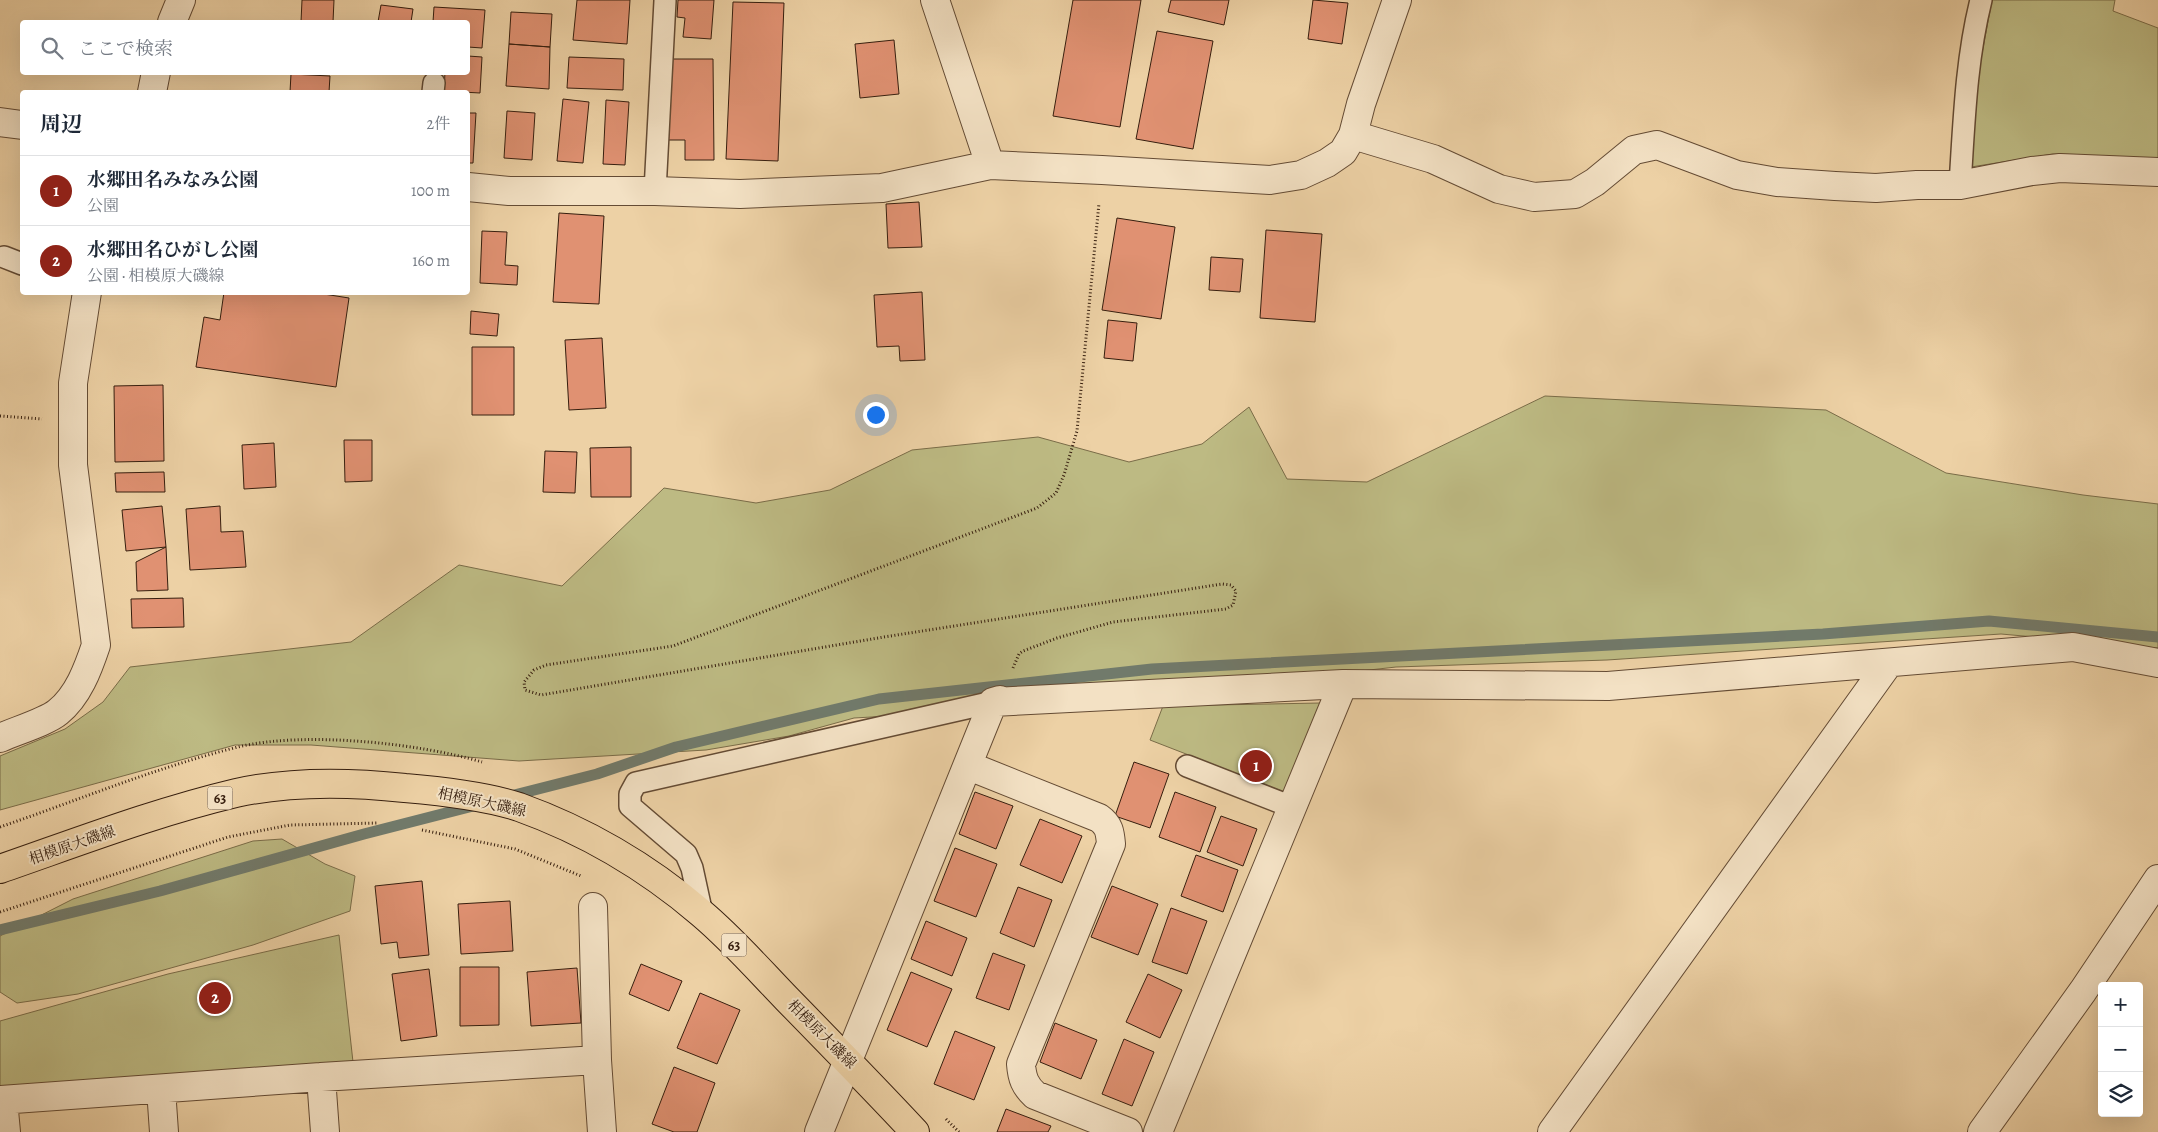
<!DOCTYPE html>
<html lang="ja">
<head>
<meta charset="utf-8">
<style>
  body { margin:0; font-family:Alegreya,"Noto Serif JP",serif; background:#f2f2f3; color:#1f2937 }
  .controls { position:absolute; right:15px; bottom:15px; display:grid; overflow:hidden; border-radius:5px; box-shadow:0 5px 20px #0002 }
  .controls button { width:45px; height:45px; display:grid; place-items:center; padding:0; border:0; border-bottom:1px solid #e0e1e3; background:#fff; color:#1f2937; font:25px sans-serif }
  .you { position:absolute; left:875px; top:414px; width:18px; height:18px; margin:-12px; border:4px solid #fff; border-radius:50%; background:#1a73e8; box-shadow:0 0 0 8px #1a73e833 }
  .badge { display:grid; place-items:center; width:32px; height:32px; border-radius:50%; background:#8f2418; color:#fff; font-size:16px; font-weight:700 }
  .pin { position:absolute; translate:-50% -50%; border:2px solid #fff; box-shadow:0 1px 5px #0006 }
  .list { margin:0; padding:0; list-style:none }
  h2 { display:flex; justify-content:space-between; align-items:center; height:65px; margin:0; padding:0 20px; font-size:21px }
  h2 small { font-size:16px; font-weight:400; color:#747a83 }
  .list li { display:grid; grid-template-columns:32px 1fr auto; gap:15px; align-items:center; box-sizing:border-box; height:70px; padding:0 20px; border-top:1px solid #e0e1e3 }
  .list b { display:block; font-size:19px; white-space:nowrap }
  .list p { margin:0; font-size:16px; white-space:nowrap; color:#747a83 }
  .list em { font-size:16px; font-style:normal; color:#747a83 }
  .icon { flex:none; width:28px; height:28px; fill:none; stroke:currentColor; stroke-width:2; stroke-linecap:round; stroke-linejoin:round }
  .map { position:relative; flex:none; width:2158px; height:1132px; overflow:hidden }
  .search { position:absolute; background:#fff; box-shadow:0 5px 20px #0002; left:20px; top:20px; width:450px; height:55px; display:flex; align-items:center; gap:12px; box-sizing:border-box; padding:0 18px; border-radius:5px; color:#747a83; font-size:19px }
  .panel { position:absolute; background:#fff; box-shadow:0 5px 20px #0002; left:20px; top:90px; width:450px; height:205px; border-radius:5px }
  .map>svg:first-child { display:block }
</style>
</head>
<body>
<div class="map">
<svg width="2158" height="1132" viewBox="0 0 2158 1132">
  <rect width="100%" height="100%" fill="#edd1a5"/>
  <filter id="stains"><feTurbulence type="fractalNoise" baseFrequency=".004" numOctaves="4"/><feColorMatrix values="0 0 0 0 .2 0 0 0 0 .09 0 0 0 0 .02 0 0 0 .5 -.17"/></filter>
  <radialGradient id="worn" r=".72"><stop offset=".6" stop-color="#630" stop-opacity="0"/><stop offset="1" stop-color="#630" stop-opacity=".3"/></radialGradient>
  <path fill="#bdba83" stroke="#7a6c48" d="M1992 0H2115L2113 11 2158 28V159L2053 154 1971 167 1977 80Z
    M1545 396 1826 410 1946 473 2083 495 2158 504V648L2001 634 1607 660 1396 667 1032 708 854 718 789 736 706 750 519 761 311 745H235L0 810V756L65 729 103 702 130 667 351 642 459 565 562 586 664 488 756 503 830 490 912 450 1038 437 1129 462 1202 444 1249 407 1287 479 1367 482Z
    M1320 703 1284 792 1150 740 1163 706Z
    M282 839 325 864 355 876 350 911 253 945 78 994 17 1003 0 992V936L73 899 253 841Z
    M339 935 353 1062 0 1089V1021L168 974Z"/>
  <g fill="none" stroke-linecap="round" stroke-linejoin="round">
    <path stroke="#717a6b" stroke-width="11" d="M507 797 597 774 676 747 879 699 1152 669 1823 634 1989 621 2158 637
      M0 930 160 891 364 834 477 805"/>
  </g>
  <path fill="#e09172" stroke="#361e0e" d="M302 0H334L333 22H301Z
    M577 0H630L627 44 573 40Z
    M678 0H714L711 39 683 37 685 18 677 17Z
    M1073 0H1141L1120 127 1053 116Z
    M1171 0H1229L1224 25 1168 12Z
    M1313 0 1348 3 1342 44 1308 39Z
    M733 2 784 3 778 161 726 159Z
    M381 5 413 9 411 22H378Z
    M434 7 485 10 482 48 468 47V22H433Z
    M511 12 552 14 550 47 509 44Z
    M1157 31 1213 41 1193 149 1136 139Z
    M894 40 899 94 860 98 855 44Z
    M509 44 550 47 549 89 506 86Z
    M468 56 482 57 480 93 444 91 445 72H468Z
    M569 57 624 59 623 90 567 88Z
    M668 59H713L714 160H685V140H668Z
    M291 74 330 76 329 92H290Z
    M563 99 589 102 583 163 557 161Z
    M606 100 629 102 625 165 603 164Z
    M507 111 535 113 532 160 504 158Z
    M468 113H476L473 163H468Z
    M919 202 922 247 888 248 886 204Z
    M559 213 604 216 599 304 553 302Z
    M1117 218 1175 227 1161 319 1102 310Z
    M1266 230 1322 234 1315 322 1260 318Z
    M482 231 507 232 505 265 518 266 517 285 480 283Z
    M1211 257 1243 259 1240 292 1209 290Z
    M224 292H311L349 298 336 387 196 367 204 317 220 320Z
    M922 292 925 360 900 361 899 346 877 347 874 295Z
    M471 311 499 314 497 336 470 334Z
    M1108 320 1137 323 1133 361 1104 358Z
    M602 338 606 408 569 410 565 340Z
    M472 347H514V415H472Z
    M163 385 164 461 115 462 114 386Z
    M344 440H372V481L345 482Z
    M274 443 276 487 244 489 242 445Z
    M631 447V497H591L590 448Z
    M545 451 577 452 575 493 543 492Z
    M164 472 165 492H116L115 473Z
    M162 506 166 547 126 551 122 510Z
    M220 506 221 532 243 531 246 567 190 570 186 509Z
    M166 547 168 590 137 591 136 562Z
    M183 598 184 627 132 628 131 599Z
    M1134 762 1169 774 1150 828 1115 816Z
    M975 792 1013 806 996 849 959 834Z
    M1175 792 1216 807 1200 852 1159 837Z
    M1221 816 1257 829 1243 866 1207 852Z
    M1040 819 1082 836 1062 883 1020 865Z
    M955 848 997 864 976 917 934 901Z
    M1196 855 1238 870 1223 912 1181 896Z
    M422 881 429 955 399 958 397 942 381 944 375 886Z
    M1112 886 1158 904 1138 955 1091 937Z
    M1018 887 1052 900 1034 947 1000 933Z
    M510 901 513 951 461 954 458 904Z
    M1171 908 1207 921 1187 974 1152 962Z
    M926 921 967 938 952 976 911 959Z
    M993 953 1025 965 1009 1010 976 998Z
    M641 964 682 981 669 1011 629 994Z
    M460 967H499V1025L460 1026Z
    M577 968 581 1023 531 1026 527 972Z
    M429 969 437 1036 401 1041 392 974Z
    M911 972 952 989 927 1047 887 1030Z
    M1148 974 1182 990 1160 1038 1126 1022Z
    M700 993 740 1010 717 1064 677 1048Z
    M1055 1023 1097 1040 1081 1079 1040 1062Z
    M955 1031 995 1047 974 1100 934 1084Z
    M1124 1039 1154 1052 1132 1106 1102 1094Z
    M674 1067 715 1083 697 1132H674L652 1124Z
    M1006 1109 1051 1126 1048 1132H997Z"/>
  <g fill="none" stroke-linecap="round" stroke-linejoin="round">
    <defs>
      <path id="service" d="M433 92 434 83
        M1960 185C1964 123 1966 60 1981 0
        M655 191 665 1
        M4 257 22 264
        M1187 766 1292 807
        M702 914 692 868 686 854 630 806V794L636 783 993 702"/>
      <path id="minor" d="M935 0 990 165
        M172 22 181 0
        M152 92 156 72
        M0 122 22 125
        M1353 135 1361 104 1397 0
        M468 187 509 191H655L740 194 882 188 990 165 1102 170 1270 180 1301 175 1327 163 1343 152 1353 135 1433 159 1499 189 1534 197 1575 194 1595 182 1634 150 1657 145 1737 175 1777 182 1835 186 1876 188 1917 185H1960L2032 171 2060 168 2158 172
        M1343 684 1608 686 2073 647 2158 663
        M993 702 1343 684 1158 1132
        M0 738C15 731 46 722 58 712 78 696 88 669 96 645L73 465V383L87 292
        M969 766 1099 818C1109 825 1110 832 1111 844L1021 1064C1022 1078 1025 1086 1035 1095L1128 1132
        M593 907 597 1060 602 1132
        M321 1077 325 1132
        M161 1089 164 1132
        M0 1100 321 1077 597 1060
        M3 1100 6 1132
        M819 1132 993 702 1000 700
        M1552 1132 1888 664
        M1982 1132 2083 991 2158 879"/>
      <path id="primary" d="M0 869C78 842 156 812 236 793 290 781 350 782 405 788 440 791 486 796 519 807 586 831 647 867 701 913 732 939 759 970 787 999 830 1043 873 1087 915 1132"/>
    </defs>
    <use href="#service" stroke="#644b34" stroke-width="24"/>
    <use href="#minor" stroke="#644b34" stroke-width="30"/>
    <use href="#primary" stroke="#361e0e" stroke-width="30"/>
    <path stroke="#361e0e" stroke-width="3" stroke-dasharray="1 2.5" stroke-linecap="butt" d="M0 416 42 419
      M1013 668 1019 654 1023 651 1057 638 1113 622 1226 609 1233 605 1236 591 1231 585 1222 584 884 637 541 695 525 690 524 682 534 670 546 665 673 646 1037 508 1056 493 1064 475 1077 431 1099 203
      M0 827C79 800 157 767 238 747 304 731 418 743 482 762
      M422 830 515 849 581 876
      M0 912 228 837 290 825 378 823
      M946 1119 959 1132"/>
    <use href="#service" stroke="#f3e1c4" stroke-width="21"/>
    <use href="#minor" stroke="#f3e1c4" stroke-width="28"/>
    <use href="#primary" stroke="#edd1a5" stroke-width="28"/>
  </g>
  <g text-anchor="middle" stroke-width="4" stroke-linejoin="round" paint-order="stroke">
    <g fill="#f3e1c4" stroke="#6f5845" stroke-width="1">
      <rect x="207.5" y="786.5" width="25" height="23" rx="4"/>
      <rect x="721.5" y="933.5" width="25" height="23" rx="4"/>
    </g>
    <g font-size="14" font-weight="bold" fill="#361e0e">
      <text x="220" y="803">63</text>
      <text x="734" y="950">63</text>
    </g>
    <g font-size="15" fill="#361e0e" stroke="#f3e1c4">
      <text transform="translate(482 802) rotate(12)" y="5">相模原大磯線</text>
      <text transform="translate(72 845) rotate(-19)" y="5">相模原大磯線</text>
      <text transform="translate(822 1034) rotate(45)" y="5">相模原大磯線</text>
    </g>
  </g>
  <rect width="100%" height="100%" filter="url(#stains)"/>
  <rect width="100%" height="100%" fill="url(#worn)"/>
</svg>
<div class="controls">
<button>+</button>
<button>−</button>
<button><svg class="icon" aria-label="layers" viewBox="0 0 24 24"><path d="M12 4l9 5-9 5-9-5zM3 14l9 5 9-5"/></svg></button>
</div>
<div class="you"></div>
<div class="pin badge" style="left:1256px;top:766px">1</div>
<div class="pin badge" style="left:215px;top:998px">2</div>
<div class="search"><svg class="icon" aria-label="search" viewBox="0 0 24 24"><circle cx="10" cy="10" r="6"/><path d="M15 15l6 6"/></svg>ここで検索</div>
<section class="panel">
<h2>周辺<small>2件</small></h2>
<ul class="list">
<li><span class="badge">1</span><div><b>水郷田名みなみ公園</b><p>公園</p></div><em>100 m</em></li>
<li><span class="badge">2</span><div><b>水郷田名ひがし公園</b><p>公園 · 相模原大磯線</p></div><em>160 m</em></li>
</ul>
</section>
</div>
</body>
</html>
